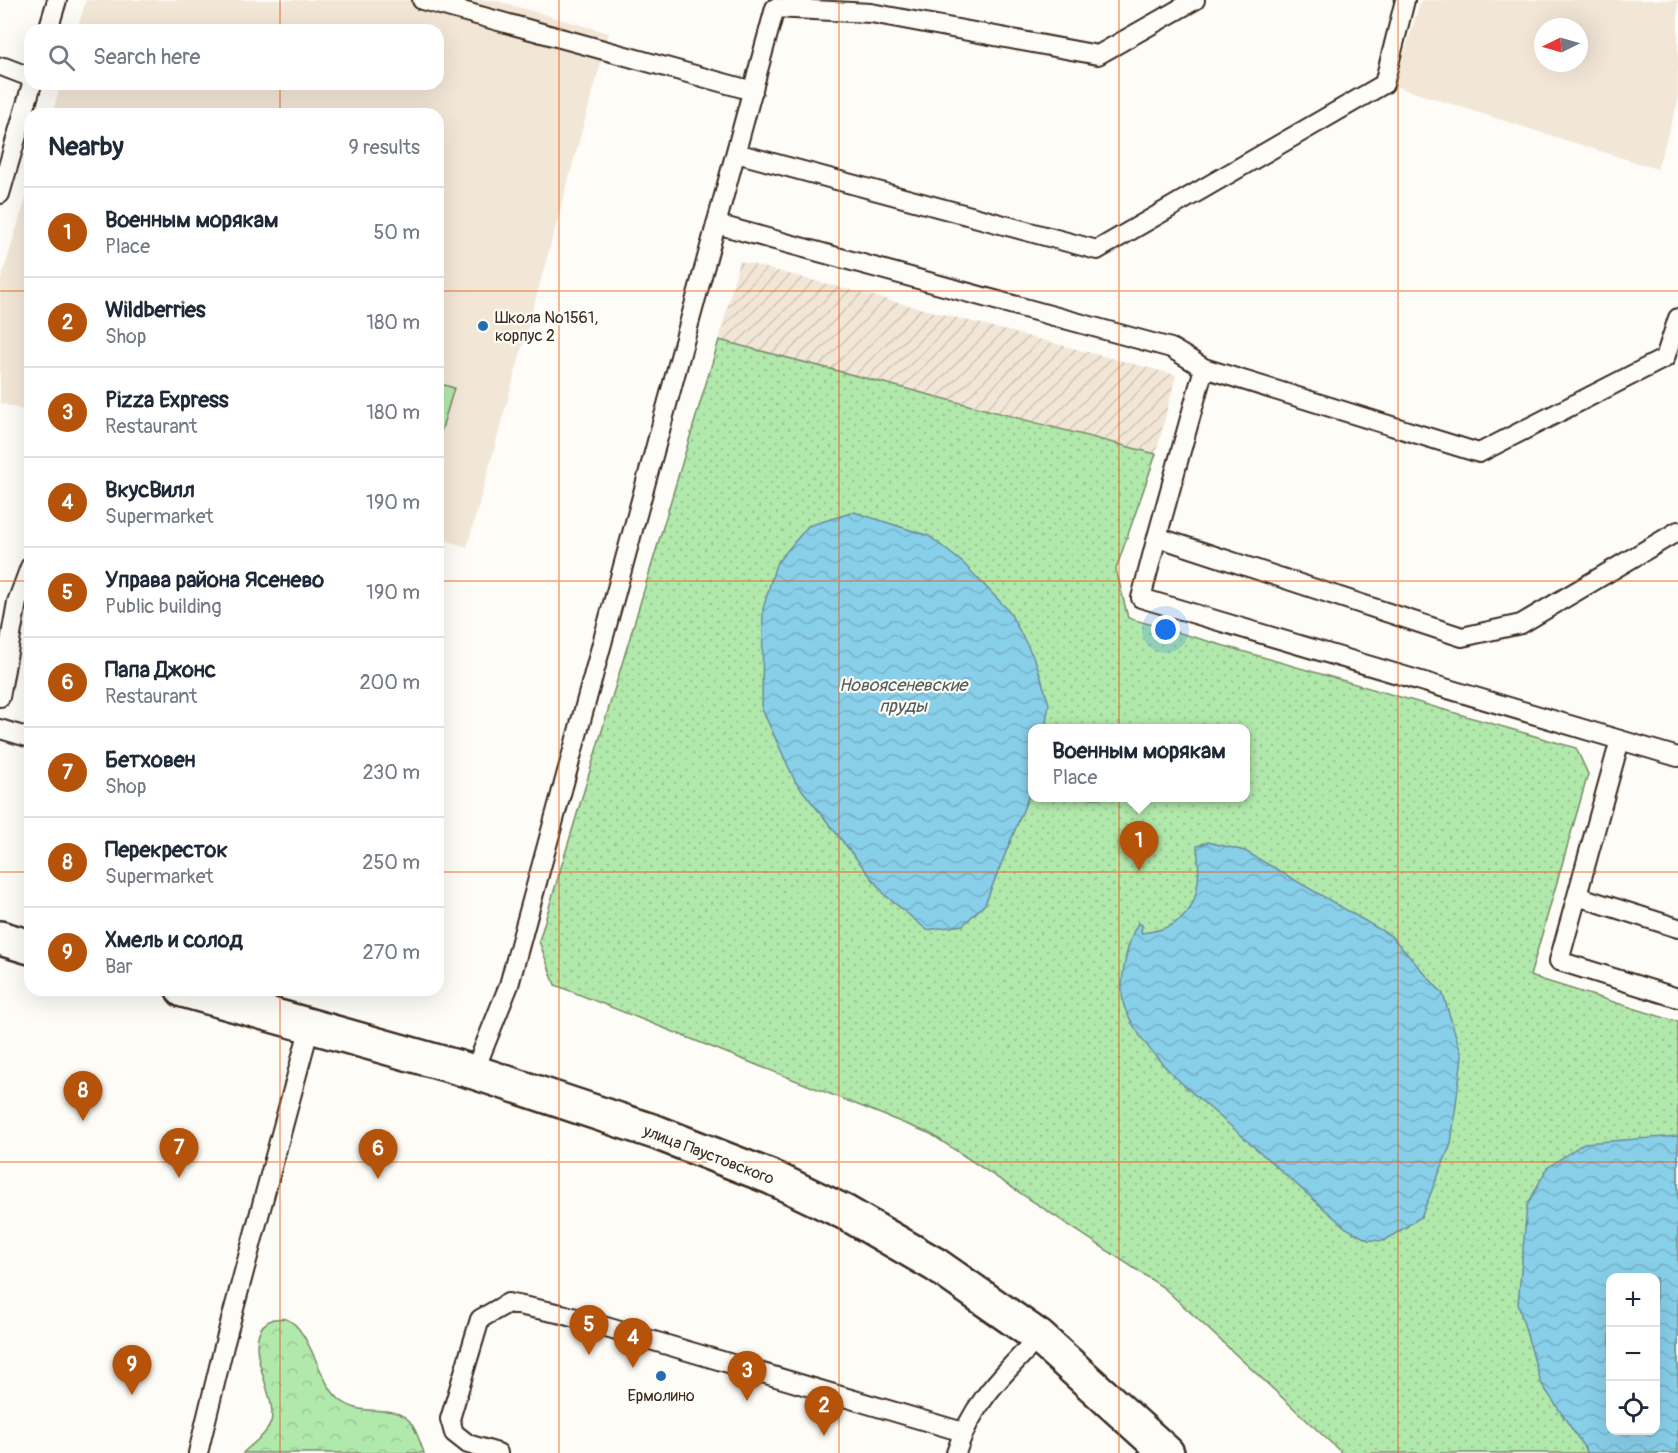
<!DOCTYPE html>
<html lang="en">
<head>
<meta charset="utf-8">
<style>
  body { margin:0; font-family:Pangolin,sans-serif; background:#f2f2f3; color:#1f2937 }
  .controls { position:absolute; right:18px; bottom:18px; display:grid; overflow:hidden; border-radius:12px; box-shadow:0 6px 24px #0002 }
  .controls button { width:54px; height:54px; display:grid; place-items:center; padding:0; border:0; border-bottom:2px solid #e0e1e3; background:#fff; color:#1f2937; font:30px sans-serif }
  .compass { position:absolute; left:1534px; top:18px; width:54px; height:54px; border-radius:50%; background:#fff; box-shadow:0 6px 24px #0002; rotate:265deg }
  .you { position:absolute; left:1166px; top:630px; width:21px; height:21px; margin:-15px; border:4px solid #fff; border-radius:50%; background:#1a73e8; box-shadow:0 0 0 9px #1a73e833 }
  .badge { display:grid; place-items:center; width:39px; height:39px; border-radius:50%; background:#b45309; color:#fff; font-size:20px; font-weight:700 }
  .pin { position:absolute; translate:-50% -50px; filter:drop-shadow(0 2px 3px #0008) }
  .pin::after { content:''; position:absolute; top:32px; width:21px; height:18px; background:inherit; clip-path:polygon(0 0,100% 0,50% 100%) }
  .popup { position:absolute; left:1028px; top:724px; width:222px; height:78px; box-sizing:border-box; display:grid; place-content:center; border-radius:12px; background:#fff; filter:drop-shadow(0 2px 4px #0005); font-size:20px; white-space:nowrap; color:#747a83 }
  .popup b { font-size:22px; color:#1f2937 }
  .popup::after { content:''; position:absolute; left:50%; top:100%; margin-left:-12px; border:12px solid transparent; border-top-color:#fff }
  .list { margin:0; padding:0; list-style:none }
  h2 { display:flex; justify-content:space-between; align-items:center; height:78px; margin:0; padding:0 24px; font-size:26px }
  h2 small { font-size:20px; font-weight:400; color:#747a83 }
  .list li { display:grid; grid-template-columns:39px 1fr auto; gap:18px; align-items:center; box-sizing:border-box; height:90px; padding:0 24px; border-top:2px solid #e0e1e3 }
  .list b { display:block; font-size:22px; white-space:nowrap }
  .list p { margin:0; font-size:20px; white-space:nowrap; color:#747a83 }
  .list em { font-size:20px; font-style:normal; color:#747a83 }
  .icon { flex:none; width:33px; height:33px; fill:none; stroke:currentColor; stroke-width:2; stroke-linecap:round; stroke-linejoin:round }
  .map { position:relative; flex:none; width:1678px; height:1453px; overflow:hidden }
  .search { position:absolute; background:#fff; box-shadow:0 6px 24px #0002; left:24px; top:24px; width:420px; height:66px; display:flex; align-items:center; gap:15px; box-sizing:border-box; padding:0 21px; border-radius:18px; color:#747a83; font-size:22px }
  .panel { position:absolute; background:#fff; box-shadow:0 6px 24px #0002; left:24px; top:108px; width:420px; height:888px; border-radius:18px }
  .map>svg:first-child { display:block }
</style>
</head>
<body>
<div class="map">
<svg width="1678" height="1453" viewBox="0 0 1678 1453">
  <defs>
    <pattern id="industrial-furrows" width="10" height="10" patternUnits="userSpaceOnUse" patternTransform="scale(1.5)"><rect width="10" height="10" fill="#f2e6d7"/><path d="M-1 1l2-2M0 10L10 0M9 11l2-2" fill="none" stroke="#d0c5b8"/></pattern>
    <pattern id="forest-crowns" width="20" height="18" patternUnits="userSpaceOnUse" patternTransform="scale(1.5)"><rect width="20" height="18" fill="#b1e8ab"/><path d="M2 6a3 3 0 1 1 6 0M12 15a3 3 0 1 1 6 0" fill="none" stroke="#99c793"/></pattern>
    <pattern id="park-dots" width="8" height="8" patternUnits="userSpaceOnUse" patternTransform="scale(1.5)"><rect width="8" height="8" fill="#b1e8ab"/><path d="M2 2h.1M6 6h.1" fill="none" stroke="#99c793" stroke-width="1.8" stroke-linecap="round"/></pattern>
    <pattern id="water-waves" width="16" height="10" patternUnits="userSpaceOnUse" patternTransform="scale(1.5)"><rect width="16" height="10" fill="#88cfe9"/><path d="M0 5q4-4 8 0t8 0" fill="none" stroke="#76b2c7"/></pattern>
  </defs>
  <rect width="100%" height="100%" fill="#fdfcf7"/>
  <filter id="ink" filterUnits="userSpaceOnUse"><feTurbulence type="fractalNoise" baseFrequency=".0167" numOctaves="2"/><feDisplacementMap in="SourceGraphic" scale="12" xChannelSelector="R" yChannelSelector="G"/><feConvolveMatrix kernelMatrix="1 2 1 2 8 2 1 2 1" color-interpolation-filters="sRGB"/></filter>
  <g filter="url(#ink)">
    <path fill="#f2e6d7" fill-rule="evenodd" d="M86 0H493L609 33 467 547 438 538V114H52L61 84H438V30H77Z
      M1421 0H1678V102L1657 169 1394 86ZM1543 27H1579V63H1543Z
      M30 185V412L0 403V283Z"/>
    <path fill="url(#industrial-furrows)" d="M739 261 1176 375 1156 454 719 340Z"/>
    <path fill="url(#forest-crowns)" stroke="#768964" stroke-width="1.5" d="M273 1319C277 1319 283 1318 286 1319 310 1327 318 1381 339 1399 361 1418 386 1404 405 1417 415 1424 420 1442 424 1453H243C252 1443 267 1435 271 1422 278 1397 245 1353 262 1327 264 1324 269 1321 273 1319Z"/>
    <path fill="url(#park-dots)" stroke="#768964" stroke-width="1.5" fill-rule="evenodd" d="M719 340 1156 454 1116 569 1128 618 1576 748 1588 774 1530 976 1678 1022V1453H1342L1164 1288 931 1134 555 985 539 941ZM1032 728H1246V798H1032ZM1610 1278H1656V1430H1610Z"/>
    <path fill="#b1e8ab" stroke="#768964" stroke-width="1.5" d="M438 383 454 388 438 442Z"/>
    <path fill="url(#water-waves)" stroke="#698d98" stroke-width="1.5" fill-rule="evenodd" d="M854 512 929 536 963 563 1009 611 1036 662 1049 704 1045 728H1032V788L985 904 963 925 927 930 885 895 795 781 762 709 763 609 776 564 808 526Z
      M1208 842 1245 851 1391 936 1443 994 1462 1056 1451 1144 1421 1217 1384 1241 1368 1240 1346 1228C1308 1195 1271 1162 1233 1128 1194 1094 1148 1060 1126 1011 1116 991 1127 941 1138 923L1142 925 1141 933C1195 928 1203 894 1197 846Z
      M1678 1136V1453H1588L1541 1383 1518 1304 1527 1206 1547 1168 1584 1143ZM1610 1278H1656V1430H1610Z"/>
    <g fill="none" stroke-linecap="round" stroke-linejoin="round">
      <defs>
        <path id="lane" d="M422 0 753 91
          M48 30 57 0
          M4 67 30 77
          M736 153 1097 250 1384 84 1405 0
          M0 194 32 84
          M716 224 1171 348 1204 368
          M1678 318 1665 358 1479 453 1204 368 1157 537 1141 598 1620 740 1559 961 1678 998
          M1157 537 1462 637 1521 624 1678 531
          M0 697 17 602 30 567
          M0 729 30 738
          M1620 740 1678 757
          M1577 896 1678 928
          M474 1072 509 985 775 8 871 13 1098 55 1195 0
          M198 1453 224 1346 310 1026
          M498 1453 468 1444 454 1433 450 1419 480 1319 508 1303 562 1314 963 1432
          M956 1453C972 1402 1004 1374 1039 1337"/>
        <path id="secondary" d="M0 938 30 947
          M183 990 474 1072 658 1133 773 1178 846 1213 936 1265 1039 1337 1167 1453"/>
      </defs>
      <use href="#lane" stroke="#3b2a1e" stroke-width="22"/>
      <use href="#secondary" stroke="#3b2a1e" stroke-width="38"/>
      <use href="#lane" stroke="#fdfcf7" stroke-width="18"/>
      <use href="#secondary" stroke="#fdfcf7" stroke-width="33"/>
    </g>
  </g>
  <path fill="none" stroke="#e8590c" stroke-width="1.5" stroke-opacity="0.55" d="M280 0V30M559 0V1453M839 0V1453M1119 0V1453M1398 0V1453M280 84V114M0 291H30M438 291H1678M0 581H30M438 581H1678M0 872H30M438 872H1678M280 990V1453M0 1162H1678"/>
  <g fill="#1f6fb2" stroke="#fdfcf7" stroke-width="2">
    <circle cx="483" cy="326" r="6"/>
    <circle cx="661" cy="1376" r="6"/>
  </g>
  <g text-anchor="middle" stroke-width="4.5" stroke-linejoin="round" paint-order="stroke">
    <g font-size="16" fill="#3b2a1e" stroke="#fdfcf7" text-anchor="start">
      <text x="495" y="323">Школа №1561,<tspan x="495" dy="18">корпус 2</tspan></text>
      <text x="661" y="1401" text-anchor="middle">Ермолино</text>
    </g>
    <g font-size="16" fill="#3b2a1e" stroke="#fdfcf7">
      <text transform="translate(709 1154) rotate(21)" y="6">улица Паустовского</text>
    </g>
    <g font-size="18" font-style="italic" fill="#525c5b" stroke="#fdfcf7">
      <text x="903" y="691">Новоясеневские<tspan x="903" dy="21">пруды</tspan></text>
    </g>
  </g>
</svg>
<div class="controls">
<button>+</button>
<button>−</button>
<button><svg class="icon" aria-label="locate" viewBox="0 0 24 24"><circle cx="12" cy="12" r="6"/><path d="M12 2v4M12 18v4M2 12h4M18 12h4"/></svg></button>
</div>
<svg class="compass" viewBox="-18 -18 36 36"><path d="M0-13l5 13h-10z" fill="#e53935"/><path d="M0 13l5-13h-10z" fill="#747a83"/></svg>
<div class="you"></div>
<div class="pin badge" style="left:1139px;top:871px">1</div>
<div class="popup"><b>Военным морякам</b>Place</div>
<div class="pin badge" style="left:824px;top:1436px">2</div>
<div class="pin badge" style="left:747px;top:1401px">3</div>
<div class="pin badge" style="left:633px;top:1368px">4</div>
<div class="pin badge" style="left:589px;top:1355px">5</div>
<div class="pin badge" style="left:378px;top:1179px">6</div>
<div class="pin badge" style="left:179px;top:1178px">7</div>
<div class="pin badge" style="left:83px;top:1121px">8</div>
<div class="pin badge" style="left:132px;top:1395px">9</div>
<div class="search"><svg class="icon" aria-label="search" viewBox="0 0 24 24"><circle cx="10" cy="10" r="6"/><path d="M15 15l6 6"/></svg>Search here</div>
<section class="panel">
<h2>Nearby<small>9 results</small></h2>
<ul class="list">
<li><span class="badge">1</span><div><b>Военным морякам</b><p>Place</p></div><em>50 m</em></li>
<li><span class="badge">2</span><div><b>Wildberries</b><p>Shop</p></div><em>180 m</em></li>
<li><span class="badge">3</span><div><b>Pizza Express</b><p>Restaurant</p></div><em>180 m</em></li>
<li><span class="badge">4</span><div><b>ВкусВилл</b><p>Supermarket</p></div><em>190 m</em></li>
<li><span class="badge">5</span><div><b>Управа района Ясенево</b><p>Public building</p></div><em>190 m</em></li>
<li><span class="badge">6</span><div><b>Папа Джонс</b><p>Restaurant</p></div><em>200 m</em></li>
<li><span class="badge">7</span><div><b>Бетховен</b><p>Shop</p></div><em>230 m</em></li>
<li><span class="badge">8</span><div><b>Перекресток</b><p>Supermarket</p></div><em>250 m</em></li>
<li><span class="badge">9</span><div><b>Хмель и солод</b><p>Bar</p></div><em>270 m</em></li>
</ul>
</section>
</div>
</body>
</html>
